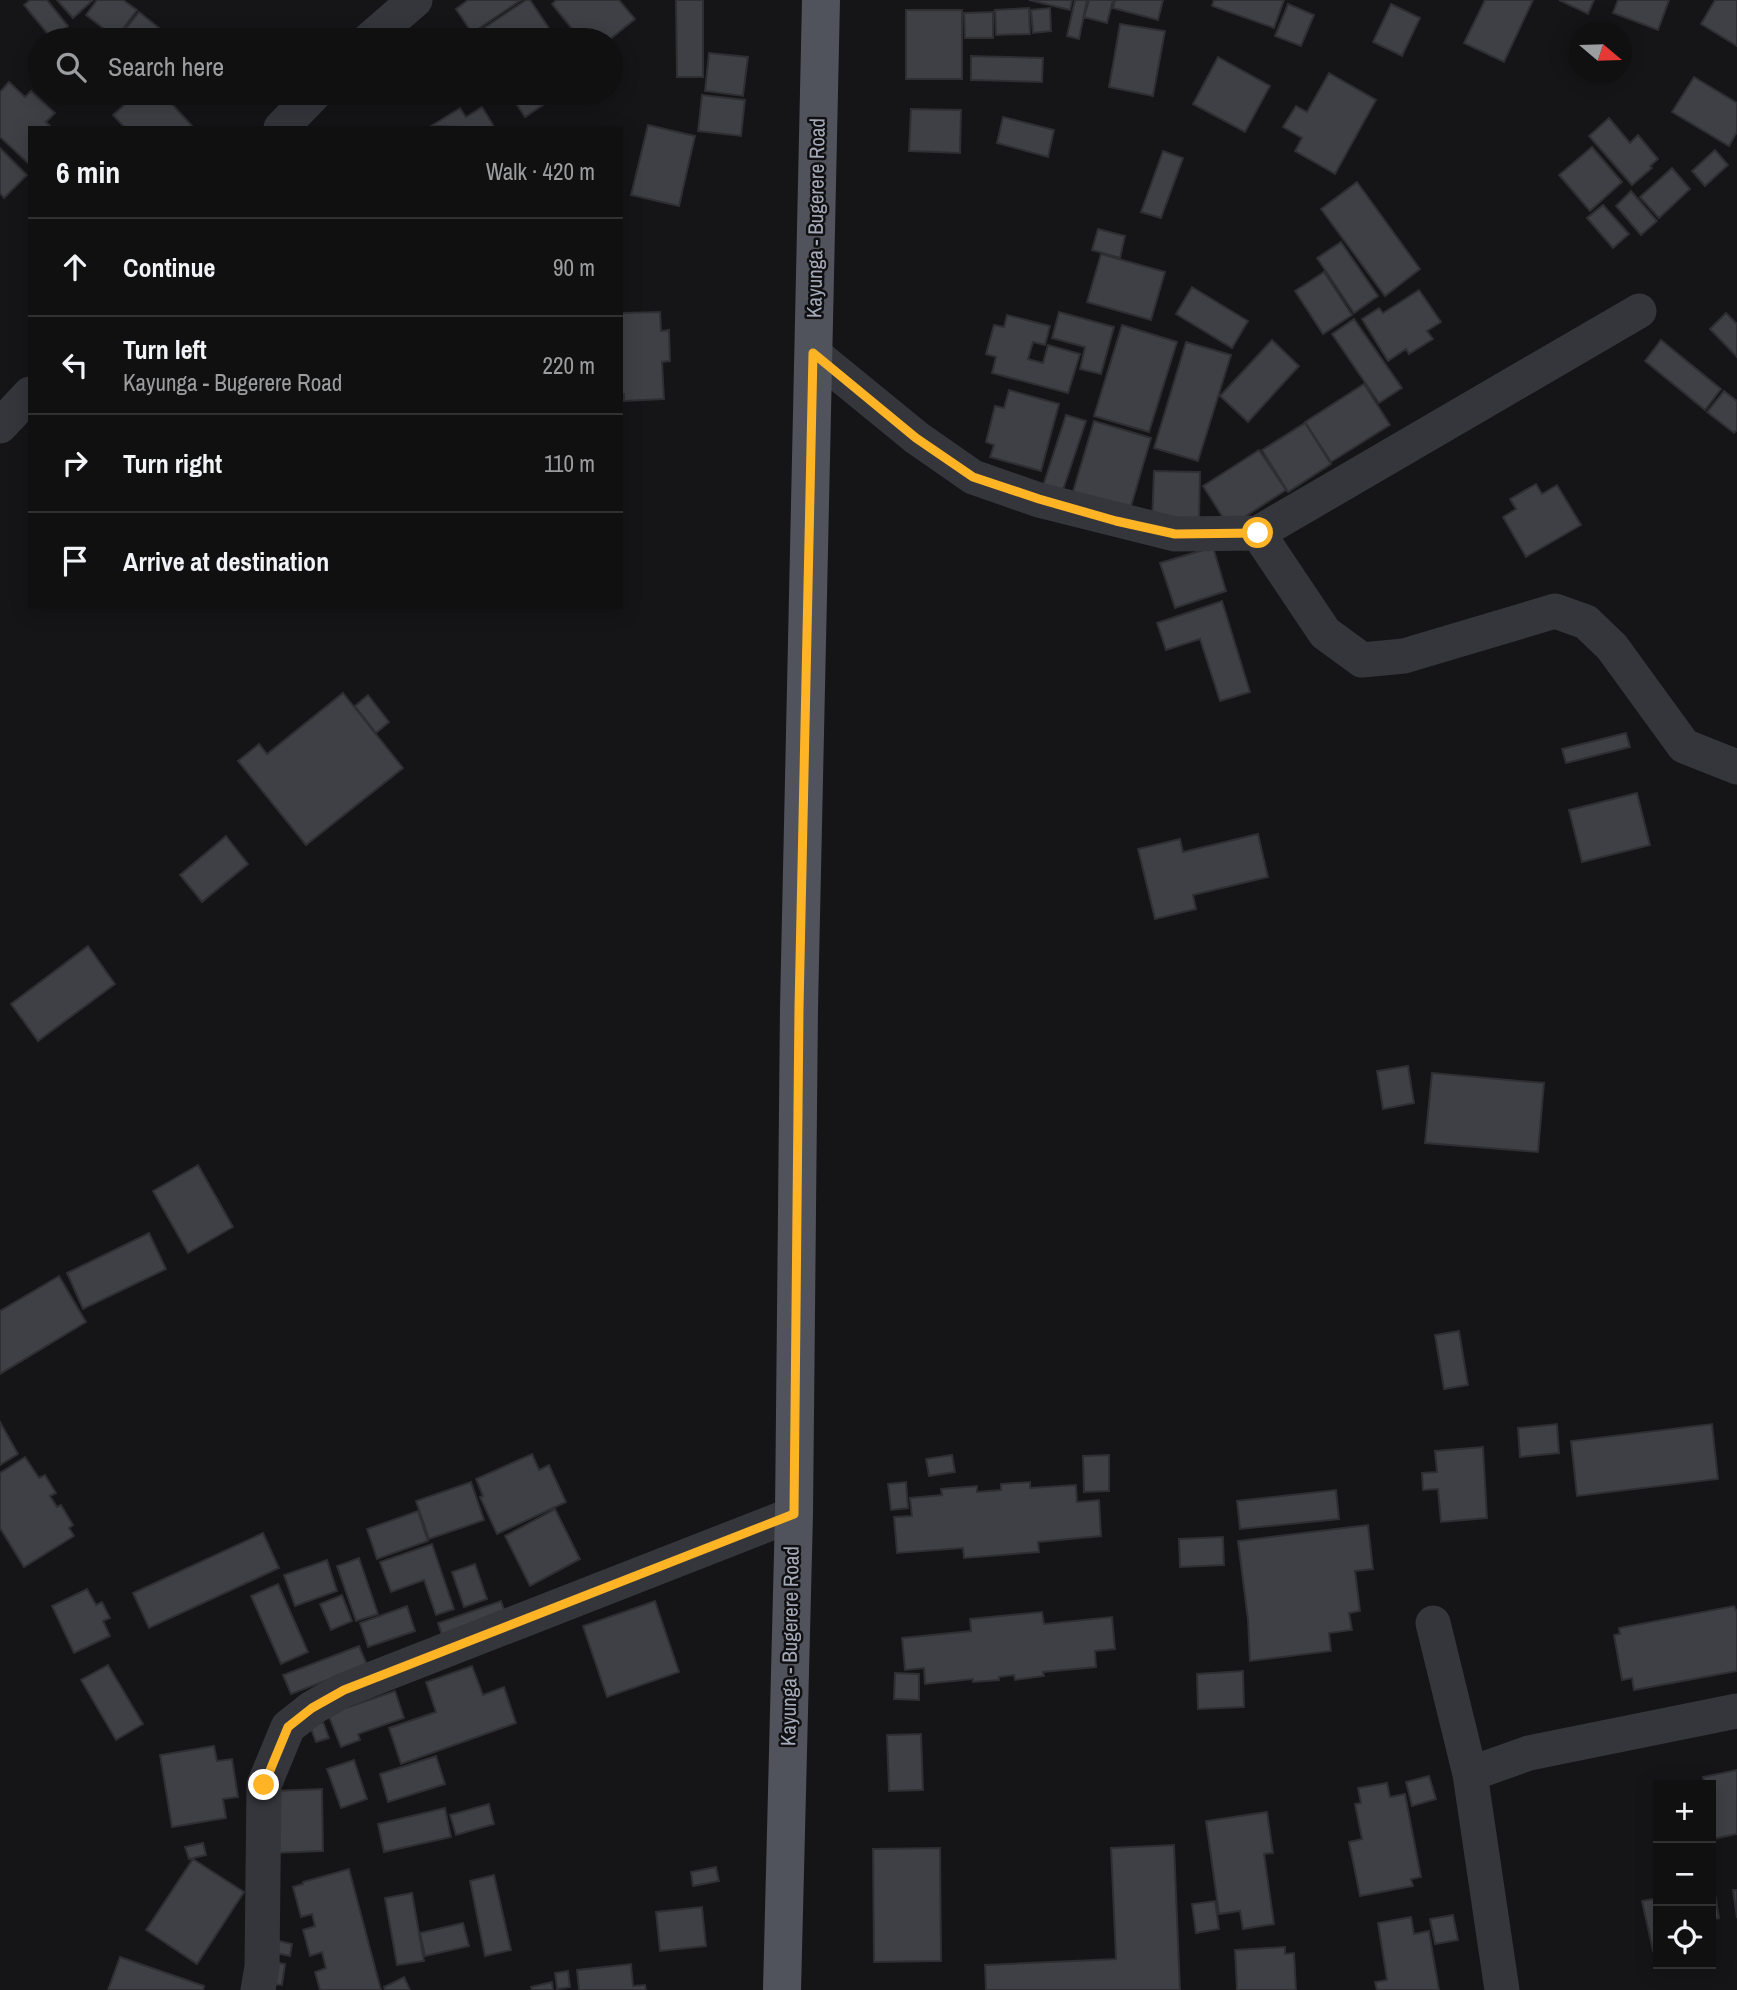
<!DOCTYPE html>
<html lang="en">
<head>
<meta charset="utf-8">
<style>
  body { margin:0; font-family:"Archivo Narrow",sans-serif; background:#1e1e1f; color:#f1f3f6 }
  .controls { position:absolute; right:21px; bottom:21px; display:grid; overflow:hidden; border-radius:0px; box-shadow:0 4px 18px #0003 }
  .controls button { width:63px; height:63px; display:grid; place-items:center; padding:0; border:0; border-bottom:2px solid #303031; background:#101011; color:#f1f3f6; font:35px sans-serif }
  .compass { position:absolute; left:1569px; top:21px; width:63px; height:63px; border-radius:50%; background:#101011; box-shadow:0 4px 18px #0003; rotate:109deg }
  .stop { position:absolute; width:21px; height:21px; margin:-16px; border:5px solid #ffb425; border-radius:50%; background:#fff }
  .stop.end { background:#ffb425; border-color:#fff; box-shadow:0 2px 7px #0008 }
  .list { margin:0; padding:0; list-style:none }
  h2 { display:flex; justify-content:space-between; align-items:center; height:91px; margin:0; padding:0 28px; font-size:30px }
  h2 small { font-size:23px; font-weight:400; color:#9c9d9f }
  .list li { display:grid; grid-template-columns:46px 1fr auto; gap:21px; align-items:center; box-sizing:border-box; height:98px; padding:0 28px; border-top:2px solid #303031 }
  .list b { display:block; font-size:26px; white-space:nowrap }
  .list p { margin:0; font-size:23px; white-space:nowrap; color:#9c9d9f }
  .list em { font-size:23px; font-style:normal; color:#9c9d9f }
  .icon { flex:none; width:38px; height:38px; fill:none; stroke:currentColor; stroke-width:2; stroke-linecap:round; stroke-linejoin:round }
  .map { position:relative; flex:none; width:1737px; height:1990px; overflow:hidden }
  .search { position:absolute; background:#101011; box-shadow:0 4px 18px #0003; left:28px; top:28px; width:595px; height:77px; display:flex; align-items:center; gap:18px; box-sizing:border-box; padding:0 24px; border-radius:38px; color:#9c9d9f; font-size:26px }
  .panel { position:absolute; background:#101011; box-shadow:0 4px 18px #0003; left:28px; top:126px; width:595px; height:483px; border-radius:0px }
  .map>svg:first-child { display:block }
</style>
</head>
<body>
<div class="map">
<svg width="1737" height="1990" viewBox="0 0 1737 1990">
  <rect width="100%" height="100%" fill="#151517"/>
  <path fill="#3e4045" stroke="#2e2e33" stroke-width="2" d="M30 0H47L68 26 52 39 24 5Z
    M57 0H93L73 18Z
    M97 0H123L137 10 116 38 86 15Z
    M468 0H521L472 33 456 9Z
    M526 0H530L557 40H474L472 36Z
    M556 0H619L635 19 609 40H581L552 4Z
    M676 0H703V77H677Z
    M1029 0H1072L1070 10Z
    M1075 0H1087L1079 39 1067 36Z
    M1089 0H1113L1107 23 1084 17Z
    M1115 0H1163L1158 20 1113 8Z
    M1214 0H1284L1274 28 1212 6Z
    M1485 0H1533L1504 62 1464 43Z
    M1559 0H1594L1588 14Z
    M1618 0H1669L1658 30 1613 13Z
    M1715 0H1737V46L1701 24Z
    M1288 4 1314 15 1301 46 1275 36Z
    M1391 4 1420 18 1402 56 1373 42Z
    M1029 8 1030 34 996 35 995 10Z
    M1050 8 1051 31 1033 33 1031 10Z
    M906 10H962V79H906Z
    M139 12 164 32 157 40H121L118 38Z
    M993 12V38H965L964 13Z
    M1120 24 1165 31 1153 96 1109 87Z
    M709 53 748 57 743 96 705 91Z
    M971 56 1043 58 1042 82 971 80Z
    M1218 57 1270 86 1245 132 1193 104Z
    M1329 73 1376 100 1335 174 1295 151 1302 138 1283 127 1296 106 1307 112Z
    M1694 77 1737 103V132L1729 146 1672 112Z
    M9 82 25 97 31 91 55 113 46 122 52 128H30V165L0 137V92Z
    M137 93H162L194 128H125L113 115Z
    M509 93H561L525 117Z
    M702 95 745 100 741 136 698 131Z
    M482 107 495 128 431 126 460 108 466 117Z
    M911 109 961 110 960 153 909 151Z
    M1003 117 1054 130 1048 157 997 143Z
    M1609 118 1630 143 1638 135 1658 159 1650 166 1652 168 1632 185 1589 136Z
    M648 125 695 136 679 206 631 195Z
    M1592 147 1622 182 1590 211 1559 175Z
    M0 148 27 175 4 198 0 193Z
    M1715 150 1728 165 1705 186 1692 171Z
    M1163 151 1183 158 1161 218 1141 212Z
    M1672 168 1690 189 1659 218 1640 197Z
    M1357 182 1420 269 1385 296 1321 209Z
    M1631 191 1657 221 1641 235 1616 206Z
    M1603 205 1629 234 1613 248 1587 218Z
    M1098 229 1125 236 1120 258 1092 250Z
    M1341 242 1378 296 1354 313 1317 258Z
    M1101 254 1165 272 1151 320 1087 302Z
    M1324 272 1352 315 1323 334 1295 291Z
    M1192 287 1248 321 1232 348 1176 314Z
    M1419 290 1441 322 1427 331 1433 339 1409 354 1406 349 1388 361 1362 319 1379 308 1383 313Z
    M660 312 661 331 669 330 670 361 662 362 664 399 624 401V394H621V313Z
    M1059 312 1114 327 1101 374 1080 369 1085 347 1052 338Z
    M1726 313 1737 324V357L1710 329Z
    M1007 315 1050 326 1045 345 1033 342 1028 359 1043 363 1048 345 1080 354 1068 393 992 373 996 357 986 354 994 325 1004 327Z
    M1354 319 1402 388 1379 403 1332 334Z
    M1122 325 1177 342 1149 432 1094 416Z
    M1272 340 1299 366 1248 422 1220 396Z
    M1661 340 1721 389 1705 410 1645 361Z
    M1186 342 1231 355 1198 461 1154 448Z
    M1364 384 1390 425 1331 462 1305 422Z
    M1009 390 1059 404 1041 471 990 457 994 445 986 442 995 406 1004 408Z
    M1724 391 1737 401V430L1734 433 1707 412Z
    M1066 415 1086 421 1062 493 1043 486Z
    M1094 421 1151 438 1129 513 1072 495Z
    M1305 423 1331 464 1288 492 1262 450Z
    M1259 450 1286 490 1229 527 1203 486Z
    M1154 471 1200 472 1199 523H1152Z
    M1536 484 1542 494 1557 485 1581 525 1526 557 1503 517 1516 509 1510 499Z
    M1213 547 1226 591 1175 608 1160 563Z
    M1222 601 1250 692 1220 701 1200 639 1166 650 1157 623Z
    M343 693 403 768 306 845 238 761 259 744 267 754Z
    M368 695 389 722 376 733 355 706Z
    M1626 733 1630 747 1566 763 1562 749Z
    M1637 793 1650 845 1582 862 1569 810Z
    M1258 834 1268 877 1193 895 1196 909 1155 919 1138 849 1180 839 1183 852Z
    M226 836 248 864 202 902 180 875Z
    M88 946 115 984 38 1041 11 1004Z
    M1408 1066 1414 1103 1383 1109 1377 1071Z
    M1432 1073 1544 1083 1538 1152 1425 1143Z
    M198 1165 233 1227 188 1253 153 1191Z
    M149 1233 166 1269 83 1309 67 1273Z
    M59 1276 86 1322 0 1374V1311Z
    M1459 1331 1468 1385 1444 1389 1435 1335Z
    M0 1422 18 1454 0 1465Z
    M1557 1424 1559 1453 1520 1457 1518 1428Z
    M1712 1424 1718 1479 1577 1496 1571 1441Z
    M1483 1447 1487 1518 1441 1522 1438 1489 1423 1490 1422 1473 1437 1472 1435 1451Z
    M532 1454 539 1470 549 1465 566 1502 497 1534 480 1497 483 1496 476 1479Z
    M952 1455 955 1472 929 1476 926 1459Z
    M1109 1455V1491L1084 1492 1083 1456Z
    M25 1457 39 1478 45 1475 56 1493 50 1496 57 1507 61 1505 73 1525 69 1528 74 1536 24 1567 0 1528V1473Z
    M471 1482 484 1520 429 1539 416 1501Z
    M906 1482 908 1508 891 1510 888 1484Z
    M1030 1482V1488L1076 1485 1077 1502 1099 1500 1101 1536 1038 1542 1039 1552 964 1558 963 1548 897 1553 894 1517 912 1516 910 1498 942 1495 941 1489 977 1486V1492L1001 1490V1484Z
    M1336 1490 1339 1519 1240 1529 1237 1501Z
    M555 1509 580 1559 530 1586 505 1536Z
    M418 1511 428 1541 377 1559 367 1529Z
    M1368 1525 1373 1569 1355 1571 1360 1611 1349 1613 1352 1630 1329 1633 1331 1651 1250 1661 1248 1620 1238 1541Z
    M263 1533 279 1568 149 1628 133 1593Z
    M1223 1537 1224 1565 1180 1567 1179 1539Z
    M432 1544 454 1609 436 1615 424 1580 391 1592 380 1562Z
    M359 1558 378 1614 356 1621 337 1566Z
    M327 1560 337 1591 295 1606 284 1575Z
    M475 1564 487 1599 464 1607 452 1572Z
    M278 1584 308 1652 281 1664 251 1596Z
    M87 1589 96 1605 102 1602 110 1618 103 1621 110 1636 74 1653 52 1606Z
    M342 1595 352 1621 331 1630 320 1604Z
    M501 1601 508 1622 445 1644 438 1623Z
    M655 1601 679 1672 607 1697 583 1626Z
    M407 1606 415 1631 368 1647 360 1623Z
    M1734 1606 1737 1612V1671L1634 1690 1632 1678 1622 1680 1614 1635 1620 1634 1619 1628Z
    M1042 1612 1044 1624 1112 1617 1115 1649 1095 1651 1096 1667 1043 1672 1044 1676 1015 1680 1014 1675 999 1677V1680L973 1682V1679L925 1684 924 1668 905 1670 902 1638 971 1631 970 1619Z
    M359 1646 367 1665 291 1694 283 1675Z
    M108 1665 143 1724 116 1740 81 1680Z
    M472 1666 483 1695 504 1687 516 1723 401 1764 389 1728 436 1712 426 1682Z
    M1243 1671 1244 1707 1198 1709 1197 1674Z
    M895 1673 919 1674V1700L894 1699Z
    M395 1691 404 1718 358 1734 360 1740 341 1747 328 1714Z
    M323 1722 329 1738 316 1742 310 1726Z
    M921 1734 923 1790 889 1791 887 1735Z
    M214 1746 217 1761 232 1759 238 1797 223 1799 226 1818 172 1827 160 1755Z
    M436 1756 445 1784 388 1802 380 1774Z
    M354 1760 367 1799 341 1808 327 1769Z
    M1737 1770V1834L1713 1839 1711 1823V1785H1704L1703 1777Z
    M1429 1776 1436 1799 1412 1806 1406 1782Z
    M1387 1783 1390 1797 1405 1794 1421 1877 1411 1879 1413 1886 1360 1896 1349 1842 1362 1839 1355 1804 1361 1803 1358 1788Z
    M322 1789 323 1851 274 1853 272 1791Z
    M489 1804 494 1824 456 1835 450 1815Z
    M445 1808 451 1837 384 1852 378 1824Z
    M1267 1812 1273 1853 1264 1854 1274 1924 1243 1929 1240 1911 1219 1914 1206 1821Z
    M203 1843 206 1855 189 1859 185 1847Z
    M1174 1845 1180 1990H986L985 1965 1116 1959 1111 1848Z
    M940 1848 941 1961 874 1962 873 1849Z
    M193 1859 244 1892 197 1964 146 1930Z
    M716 1867 719 1881 693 1886 691 1872Z
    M349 1869 381 1990H320L315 1972 326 1968 322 1952 310 1956 303 1930 315 1926 312 1914 301 1917 293 1887 303 1884V1882Z
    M494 1875 511 1950 485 1956 470 1881Z
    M1714 1888 1719 1918 1711 1920V1889Z
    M1733 1890H1737V1918Z
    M412 1893 424 1961 397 1965 385 1898Z
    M1658 1898V1950L1653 1951 1642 1901Z
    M1215 1901 1219 1929 1196 1933 1192 1904Z
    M702 1907 706 1946 660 1951 656 1912Z
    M1453 1915 1458 1940 1435 1944 1430 1919Z
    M1411 1917 1414 1934 1429 1931 1439 1990H1377L1375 1982 1387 1980 1378 1923Z
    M463 1923 469 1946 425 1956 420 1933Z
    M279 1941 292 1944 290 1956 276 1953Z
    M1285 1947V1954L1294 1953 1296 1990H1237L1235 1950Z
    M120 1957 204 1986 203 1990H108Z
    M273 1962 285 1964 282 1985 270 1984Z
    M631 1964 633 1986 645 1985 646 1990H579L577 1970Z
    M568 1971 570 1987 557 1989 555 1973Z
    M404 1977 410 1990H385L384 1987Z
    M552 1982 553 1990H532L531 1987Z"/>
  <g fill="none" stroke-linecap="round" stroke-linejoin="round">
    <path stroke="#35363c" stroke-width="35" d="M369 40 415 0
      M281 128 315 93
      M813 353 917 438 973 477 1039 500 1175 534 1258 533 1639 311
      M0 426 30 394
      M1258 533 1325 633 1362 660 1404 656 1555 611 1586 622 1612 647 1684 746 1737 767
      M1433 1623 1470 1774 1502 1990
      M1470 1774 1529 1753 1737 1711
      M258 1990 262 1967 264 1785 288 1727 312 1708 344 1690 794 1514"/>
    <path stroke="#51535c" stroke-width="38" d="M782 1990 794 1514 799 1008 821 0"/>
  </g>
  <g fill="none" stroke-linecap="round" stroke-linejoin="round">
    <path stroke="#ffb425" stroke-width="9" d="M264 1785 288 1727 312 1708 344 1690 794 1514 799 1008 813 353 916 438 973 477 1039 499 1116 521 1175 534 1258 533"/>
  </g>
  <g text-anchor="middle" stroke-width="5" stroke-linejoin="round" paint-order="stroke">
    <g font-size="21" fill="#a5abb9" stroke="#101012">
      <text transform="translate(816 218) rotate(-89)" y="7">Kayunga - Bugerere Road</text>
      <text transform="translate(790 1646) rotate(-89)" y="7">Kayunga - Bugerere Road</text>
    </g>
  </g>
</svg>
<div class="controls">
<button>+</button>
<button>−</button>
<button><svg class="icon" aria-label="locate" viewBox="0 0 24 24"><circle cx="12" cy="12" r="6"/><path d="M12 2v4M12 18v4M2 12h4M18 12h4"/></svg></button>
</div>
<svg class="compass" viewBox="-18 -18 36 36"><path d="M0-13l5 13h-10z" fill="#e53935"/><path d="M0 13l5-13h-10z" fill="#9c9d9f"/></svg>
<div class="stop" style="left:1258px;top:533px"></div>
<div class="stop end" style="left:264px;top:1785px"></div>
<div class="search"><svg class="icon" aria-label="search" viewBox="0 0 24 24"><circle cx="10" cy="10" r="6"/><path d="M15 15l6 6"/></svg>Search here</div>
<section class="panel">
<h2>6 min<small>Walk · 420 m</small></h2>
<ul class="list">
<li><svg class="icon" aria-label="ahead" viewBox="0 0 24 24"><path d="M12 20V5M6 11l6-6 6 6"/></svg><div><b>Continue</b></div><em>90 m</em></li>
<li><svg class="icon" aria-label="left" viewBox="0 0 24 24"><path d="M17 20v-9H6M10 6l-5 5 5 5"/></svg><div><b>Turn left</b><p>Kayunga - Bugerere Road</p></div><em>220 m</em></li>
<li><svg class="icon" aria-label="right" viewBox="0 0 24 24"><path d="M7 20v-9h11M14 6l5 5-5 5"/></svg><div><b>Turn right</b></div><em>110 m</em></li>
<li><svg class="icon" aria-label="arrive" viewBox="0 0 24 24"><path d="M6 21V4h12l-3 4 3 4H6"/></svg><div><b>Arrive at destination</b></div></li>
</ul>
</section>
</div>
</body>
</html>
